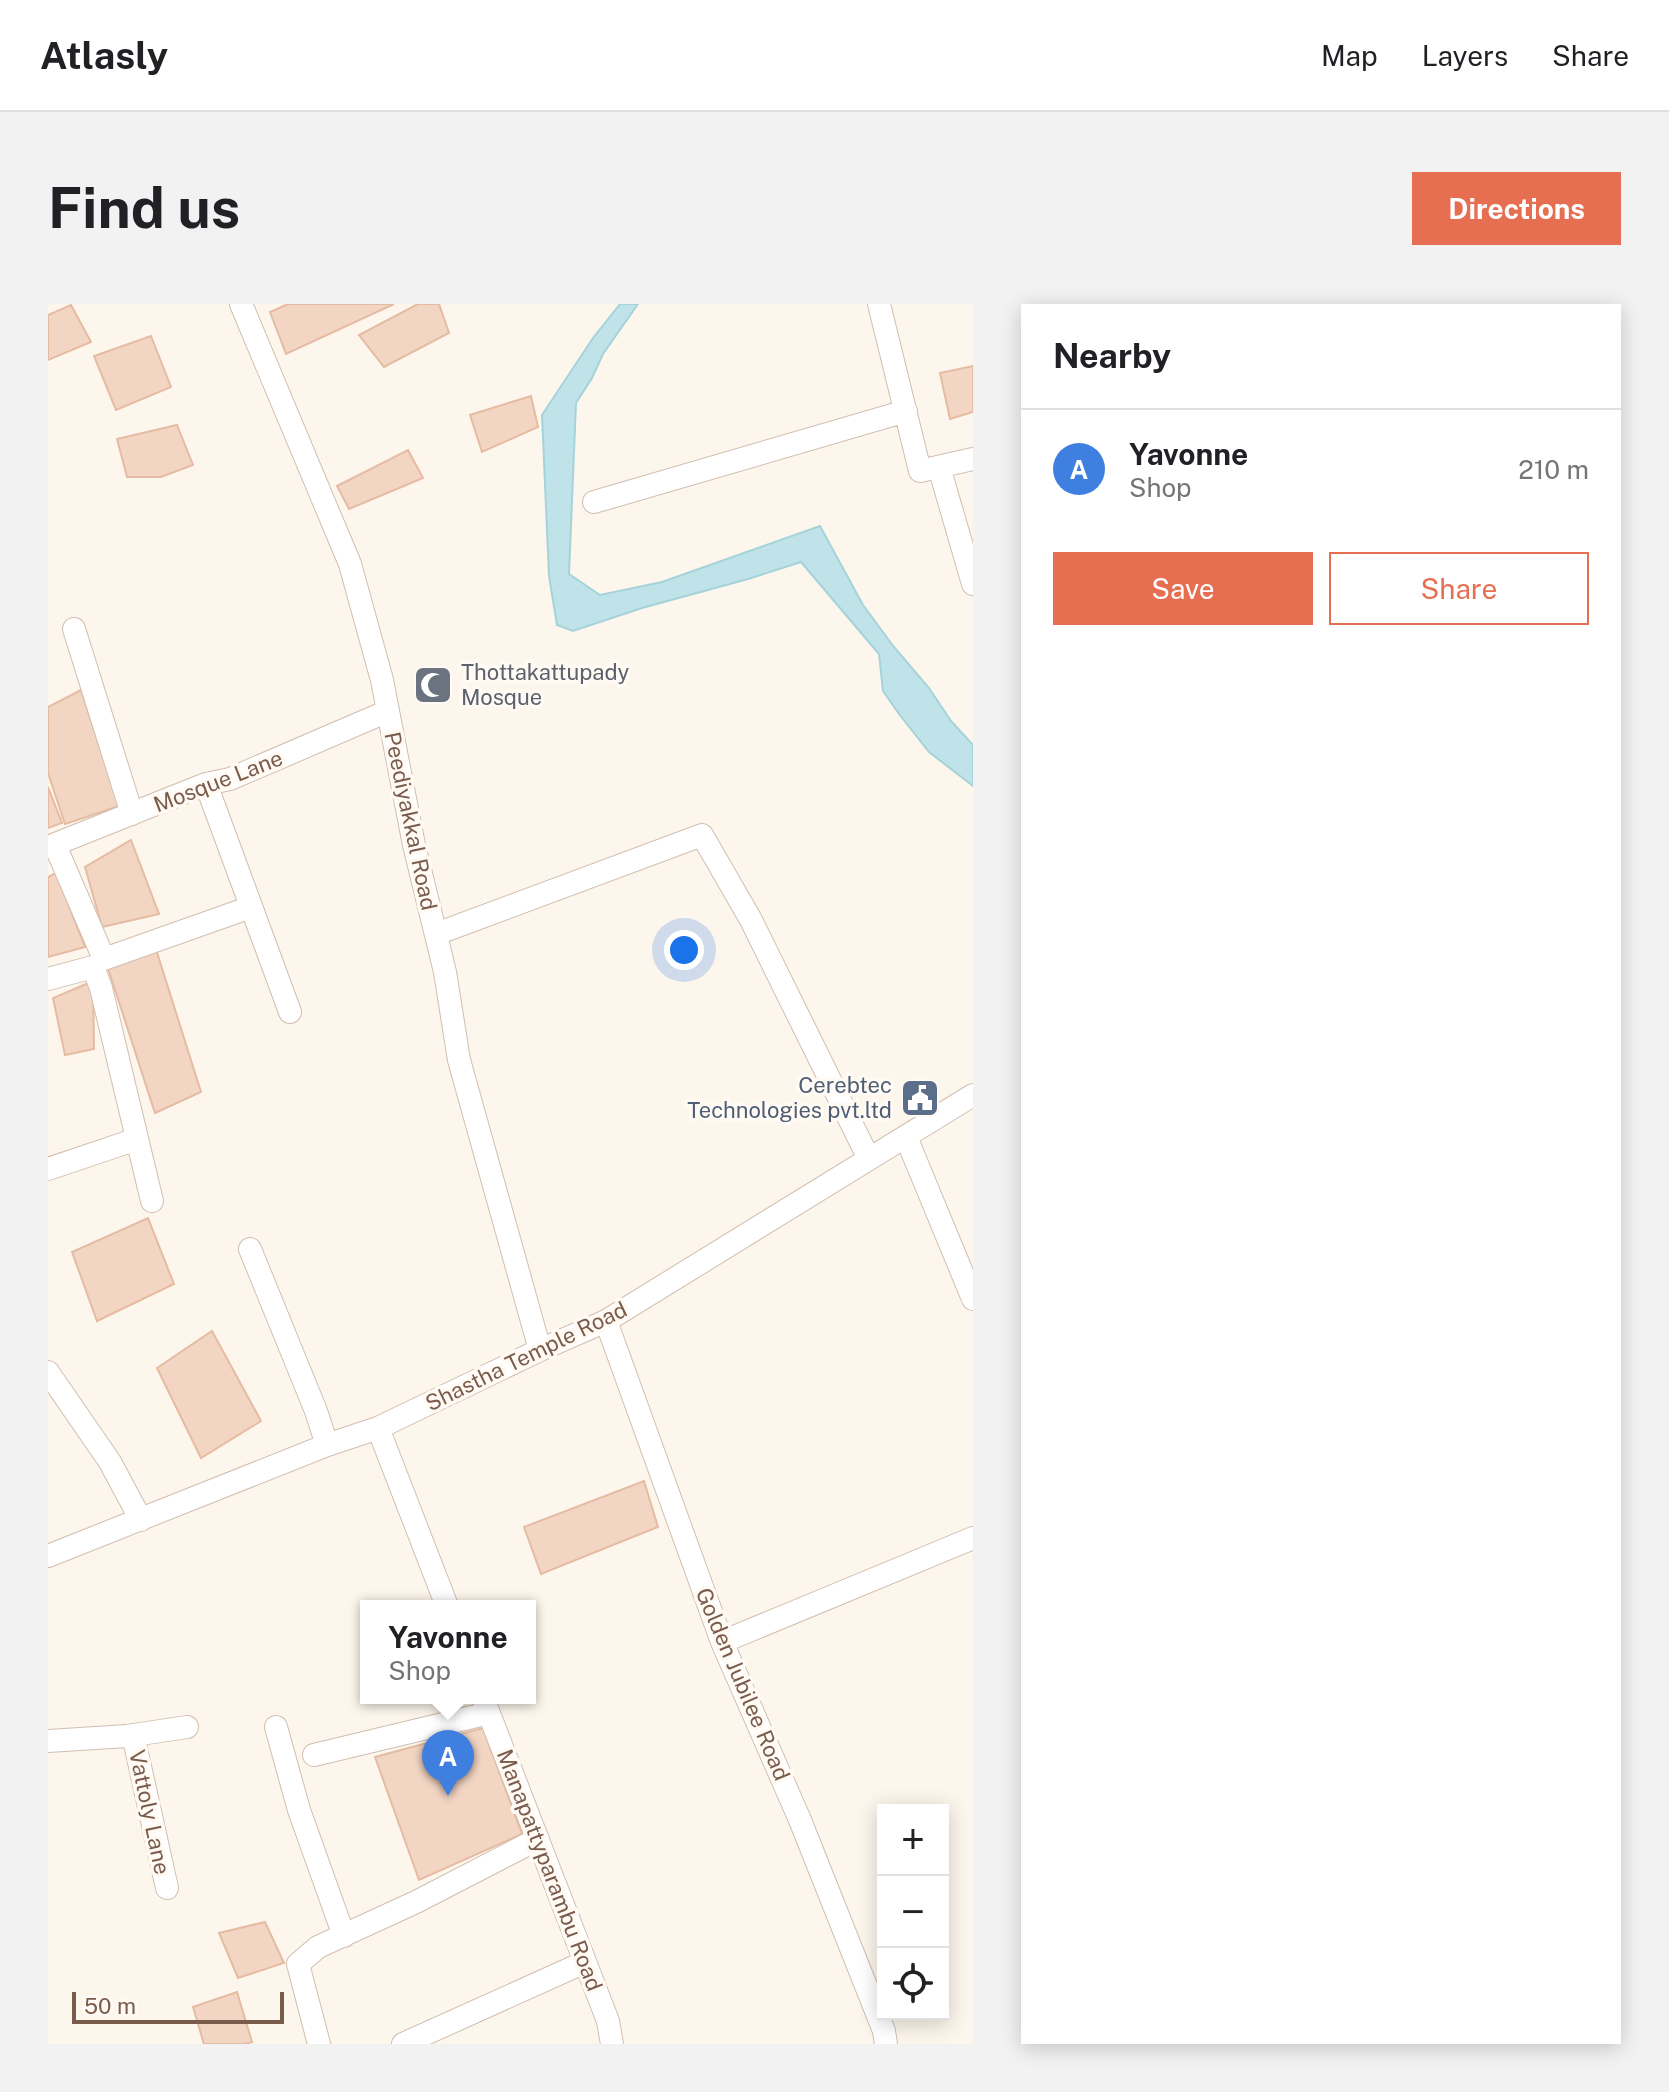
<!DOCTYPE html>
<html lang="en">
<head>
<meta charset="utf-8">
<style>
  body { margin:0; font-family:"Public Sans",sans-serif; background:#f2f2f2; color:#202124 }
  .controls { position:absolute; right:24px; bottom:24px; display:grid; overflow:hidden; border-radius:0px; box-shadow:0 4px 20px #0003 }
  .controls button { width:72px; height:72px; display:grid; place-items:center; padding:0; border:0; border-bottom:2px solid #e0e0e0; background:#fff; color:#202124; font:40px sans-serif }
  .scale { position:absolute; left:24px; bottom:20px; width:212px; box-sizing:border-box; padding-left:8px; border:4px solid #7a5c4d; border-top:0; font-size:22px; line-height:28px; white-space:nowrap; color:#7a5c4d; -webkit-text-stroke:6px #fffaf3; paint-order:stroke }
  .you { position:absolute; left:636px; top:646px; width:28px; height:28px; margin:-20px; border:6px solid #fff; border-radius:50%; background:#1a73e8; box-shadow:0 0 0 12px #1a73e833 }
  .badge { display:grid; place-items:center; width:52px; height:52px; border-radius:50%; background:#e76f51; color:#fff; font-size:26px; font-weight:700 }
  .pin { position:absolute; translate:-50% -66px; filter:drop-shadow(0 2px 4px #0008) }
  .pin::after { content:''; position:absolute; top:42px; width:28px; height:24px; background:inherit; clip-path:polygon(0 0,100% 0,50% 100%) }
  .popup { position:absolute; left:312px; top:1296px; width:176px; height:104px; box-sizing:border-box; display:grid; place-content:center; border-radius:0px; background:#fff; filter:drop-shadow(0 2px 6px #0005); font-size:26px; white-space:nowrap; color:#757577 }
  .popup b { font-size:30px; color:#202124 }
  .popup::after { content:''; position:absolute; left:50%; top:100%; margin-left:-16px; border:16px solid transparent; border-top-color:#fff }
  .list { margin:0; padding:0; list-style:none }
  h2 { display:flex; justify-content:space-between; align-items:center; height:104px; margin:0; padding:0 32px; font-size:34px }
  h2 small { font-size:26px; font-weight:400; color:#757577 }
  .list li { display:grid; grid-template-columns:52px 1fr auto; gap:24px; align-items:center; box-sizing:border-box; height:120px; padding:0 32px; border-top:2px solid #e0e0e0 }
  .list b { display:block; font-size:30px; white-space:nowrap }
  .list p { margin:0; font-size:26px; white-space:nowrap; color:#757577 }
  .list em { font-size:26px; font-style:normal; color:#757577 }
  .actions { display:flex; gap:16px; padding:24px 32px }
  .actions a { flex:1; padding:18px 0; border:2px solid #e76f51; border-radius:0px; text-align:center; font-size:28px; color:#e76f51 }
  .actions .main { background:#e76f51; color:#fff }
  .icon { flex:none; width:44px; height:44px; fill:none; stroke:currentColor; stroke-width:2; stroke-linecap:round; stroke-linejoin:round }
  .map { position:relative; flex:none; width:925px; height:1740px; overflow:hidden; border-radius:0px }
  header { display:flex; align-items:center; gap:48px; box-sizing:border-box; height:112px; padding:0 40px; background:#fff; border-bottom:2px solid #e0e0e0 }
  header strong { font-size:38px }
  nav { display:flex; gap:44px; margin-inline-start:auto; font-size:28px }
  .intro { display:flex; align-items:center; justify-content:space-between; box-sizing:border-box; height:192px; padding:0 48px }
  h1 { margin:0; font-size:56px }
  .button { padding:20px 36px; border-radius:0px; background:#e76f51; color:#fff; font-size:28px; font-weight:700 }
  main { display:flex; gap:48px; padding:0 48px }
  aside { flex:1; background:#fff; border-radius:0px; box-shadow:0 4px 20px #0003 }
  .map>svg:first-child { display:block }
</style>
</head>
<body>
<header>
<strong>Atlasly</strong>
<nav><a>Map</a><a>Layers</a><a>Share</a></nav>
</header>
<div class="intro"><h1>Find us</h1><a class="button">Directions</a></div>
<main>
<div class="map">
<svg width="925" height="1740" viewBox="0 0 925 1740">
  <rect width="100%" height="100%" fill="#fdf6ec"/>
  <path fill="#bfe3e8" stroke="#a5d3da" stroke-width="2" d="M572 0H590L555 50 544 74 528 99 521 270 552 291 614 278 772 222 815 301 846 343 881 384 903 417 925 441V482L881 448 851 410 835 387 831 350 753 258 700 275 594 304 525 327 509 321 501 272 494 111 545 34Z"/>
  <path fill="#f3d5c3" stroke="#e6bba3" stroke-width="2" d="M240 0H346L238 50 222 8Z
    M370 0H391L401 29 336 63 311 31Z
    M23 1 43 38 0 56V11Z
    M103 32 123 83 68 106 46 52Z
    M925 62V108L902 115 892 69Z
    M483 92 490 123 434 148 422 111Z
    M129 121 145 161 113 173H79L69 135Z
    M360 146 375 174 301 205 289 182Z
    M33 386 71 502 17 520 0 469V403Z
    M0 483 14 519 0 524Z
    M83 536 111 610 54 623 37 563Z
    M8 569 37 643 0 653V573Z
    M107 642 153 788 107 809 58 658Z
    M45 677 46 745 17 751 5 694Z
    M100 914 126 980 49 1017 24 948Z
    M164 1027 213 1117 153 1154 109 1064Z
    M596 1177 610 1223 493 1270 476 1223Z
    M435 1424 474 1530 371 1576 327 1453Z
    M217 1618 236 1659 190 1674 171 1629Z
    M189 1688 204 1738 197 1740H156L145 1703Z"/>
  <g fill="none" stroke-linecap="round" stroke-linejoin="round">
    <defs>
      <path id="minor" d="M193 0 302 260 334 376 366 541 397 668 411 756 492 1046
        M831 0 872 167 925 155
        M891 163 925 280
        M546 198 858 107
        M26 325 84 510
        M158 480 242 708
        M7 541 56 655 203 603
        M0 543 158 480 182 475 340 407
        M388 630 654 531 703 616 821 855
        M0 675 45 663 53 684 104 897
        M858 833 925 995
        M0 865 89 835
        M202 945 268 1107 279 1141
        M558 1017 674 1338 752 1516 836 1727 838 1740
        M0 1068 62 1158 93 1216
        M330 1124 399 1302
        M0 1252 279 1141 330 1124 492 1046 558 1017 925 791
        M674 1338 925 1234
        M435 1394 560 1717 564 1740
        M228 1423 251 1506 296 1632
        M85 1431 119 1584
        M0 1437 79 1432 139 1423
        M266 1451 441 1409
        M271 1740 250 1660 270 1643 368 1598 490 1535
        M355 1740 537 1658"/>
    </defs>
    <use href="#minor" stroke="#d1beb0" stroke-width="24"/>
    <use href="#minor" stroke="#fff" stroke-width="22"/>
  </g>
  <defs>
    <symbol id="mosque-square" viewBox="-11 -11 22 22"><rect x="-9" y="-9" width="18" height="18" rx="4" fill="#6b7280" stroke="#fffaf3"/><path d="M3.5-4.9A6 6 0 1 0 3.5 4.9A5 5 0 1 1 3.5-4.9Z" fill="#fff"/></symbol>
    <symbol id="civic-square" viewBox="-11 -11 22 22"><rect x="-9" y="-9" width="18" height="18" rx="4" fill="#5c6f8a" stroke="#fffaf3"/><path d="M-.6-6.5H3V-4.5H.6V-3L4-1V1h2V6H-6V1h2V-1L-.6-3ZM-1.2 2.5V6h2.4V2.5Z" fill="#fff"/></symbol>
  </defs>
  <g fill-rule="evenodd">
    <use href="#mosque-square" x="363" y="359" width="44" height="44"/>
    <use href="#civic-square" x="850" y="772" width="44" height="44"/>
  </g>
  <g text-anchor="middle" stroke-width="7" stroke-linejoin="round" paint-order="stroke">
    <g font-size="22" fill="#5b616d" stroke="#fffaf3" text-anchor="start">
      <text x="413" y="376">Thottakattupady<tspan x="413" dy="25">Mosque</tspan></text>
    </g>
    <g font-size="22" fill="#7a5c4d" stroke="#fffaf3">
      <text transform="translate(170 477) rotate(-21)" y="8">Mosque Lane</text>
      <text transform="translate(363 517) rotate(78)" y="8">Peediyakkal Road</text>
      <text transform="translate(478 1052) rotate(-26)" y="8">Shastha Temple Road</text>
      <text transform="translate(695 1380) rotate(67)" y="8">Golden Jubilee Road</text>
      <text transform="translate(102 1508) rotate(78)" y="8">Vattoly Lane</text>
      <text transform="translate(502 1566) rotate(69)" y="8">Manapattyparambu Road</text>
    </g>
    <g font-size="22" fill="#4e5e75" stroke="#fffaf3" text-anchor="end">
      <text x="844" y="789">Cerebtec<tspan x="844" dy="25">Technologies pvt.ltd</tspan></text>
    </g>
  </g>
</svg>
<div class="controls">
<button>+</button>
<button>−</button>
<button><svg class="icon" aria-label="locate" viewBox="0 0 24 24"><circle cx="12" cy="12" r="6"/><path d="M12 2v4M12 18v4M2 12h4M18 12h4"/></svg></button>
</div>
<div class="scale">50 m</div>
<div class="you"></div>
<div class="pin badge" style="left:400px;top:1492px;background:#3f7fe0">A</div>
<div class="popup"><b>Yavonne</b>Shop</div>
</div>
<aside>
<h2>Nearby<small></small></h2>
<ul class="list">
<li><span class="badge" style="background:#3f7fe0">A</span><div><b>Yavonne</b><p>Shop</p></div><em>210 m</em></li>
</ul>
<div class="actions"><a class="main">Save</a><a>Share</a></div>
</aside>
</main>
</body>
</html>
